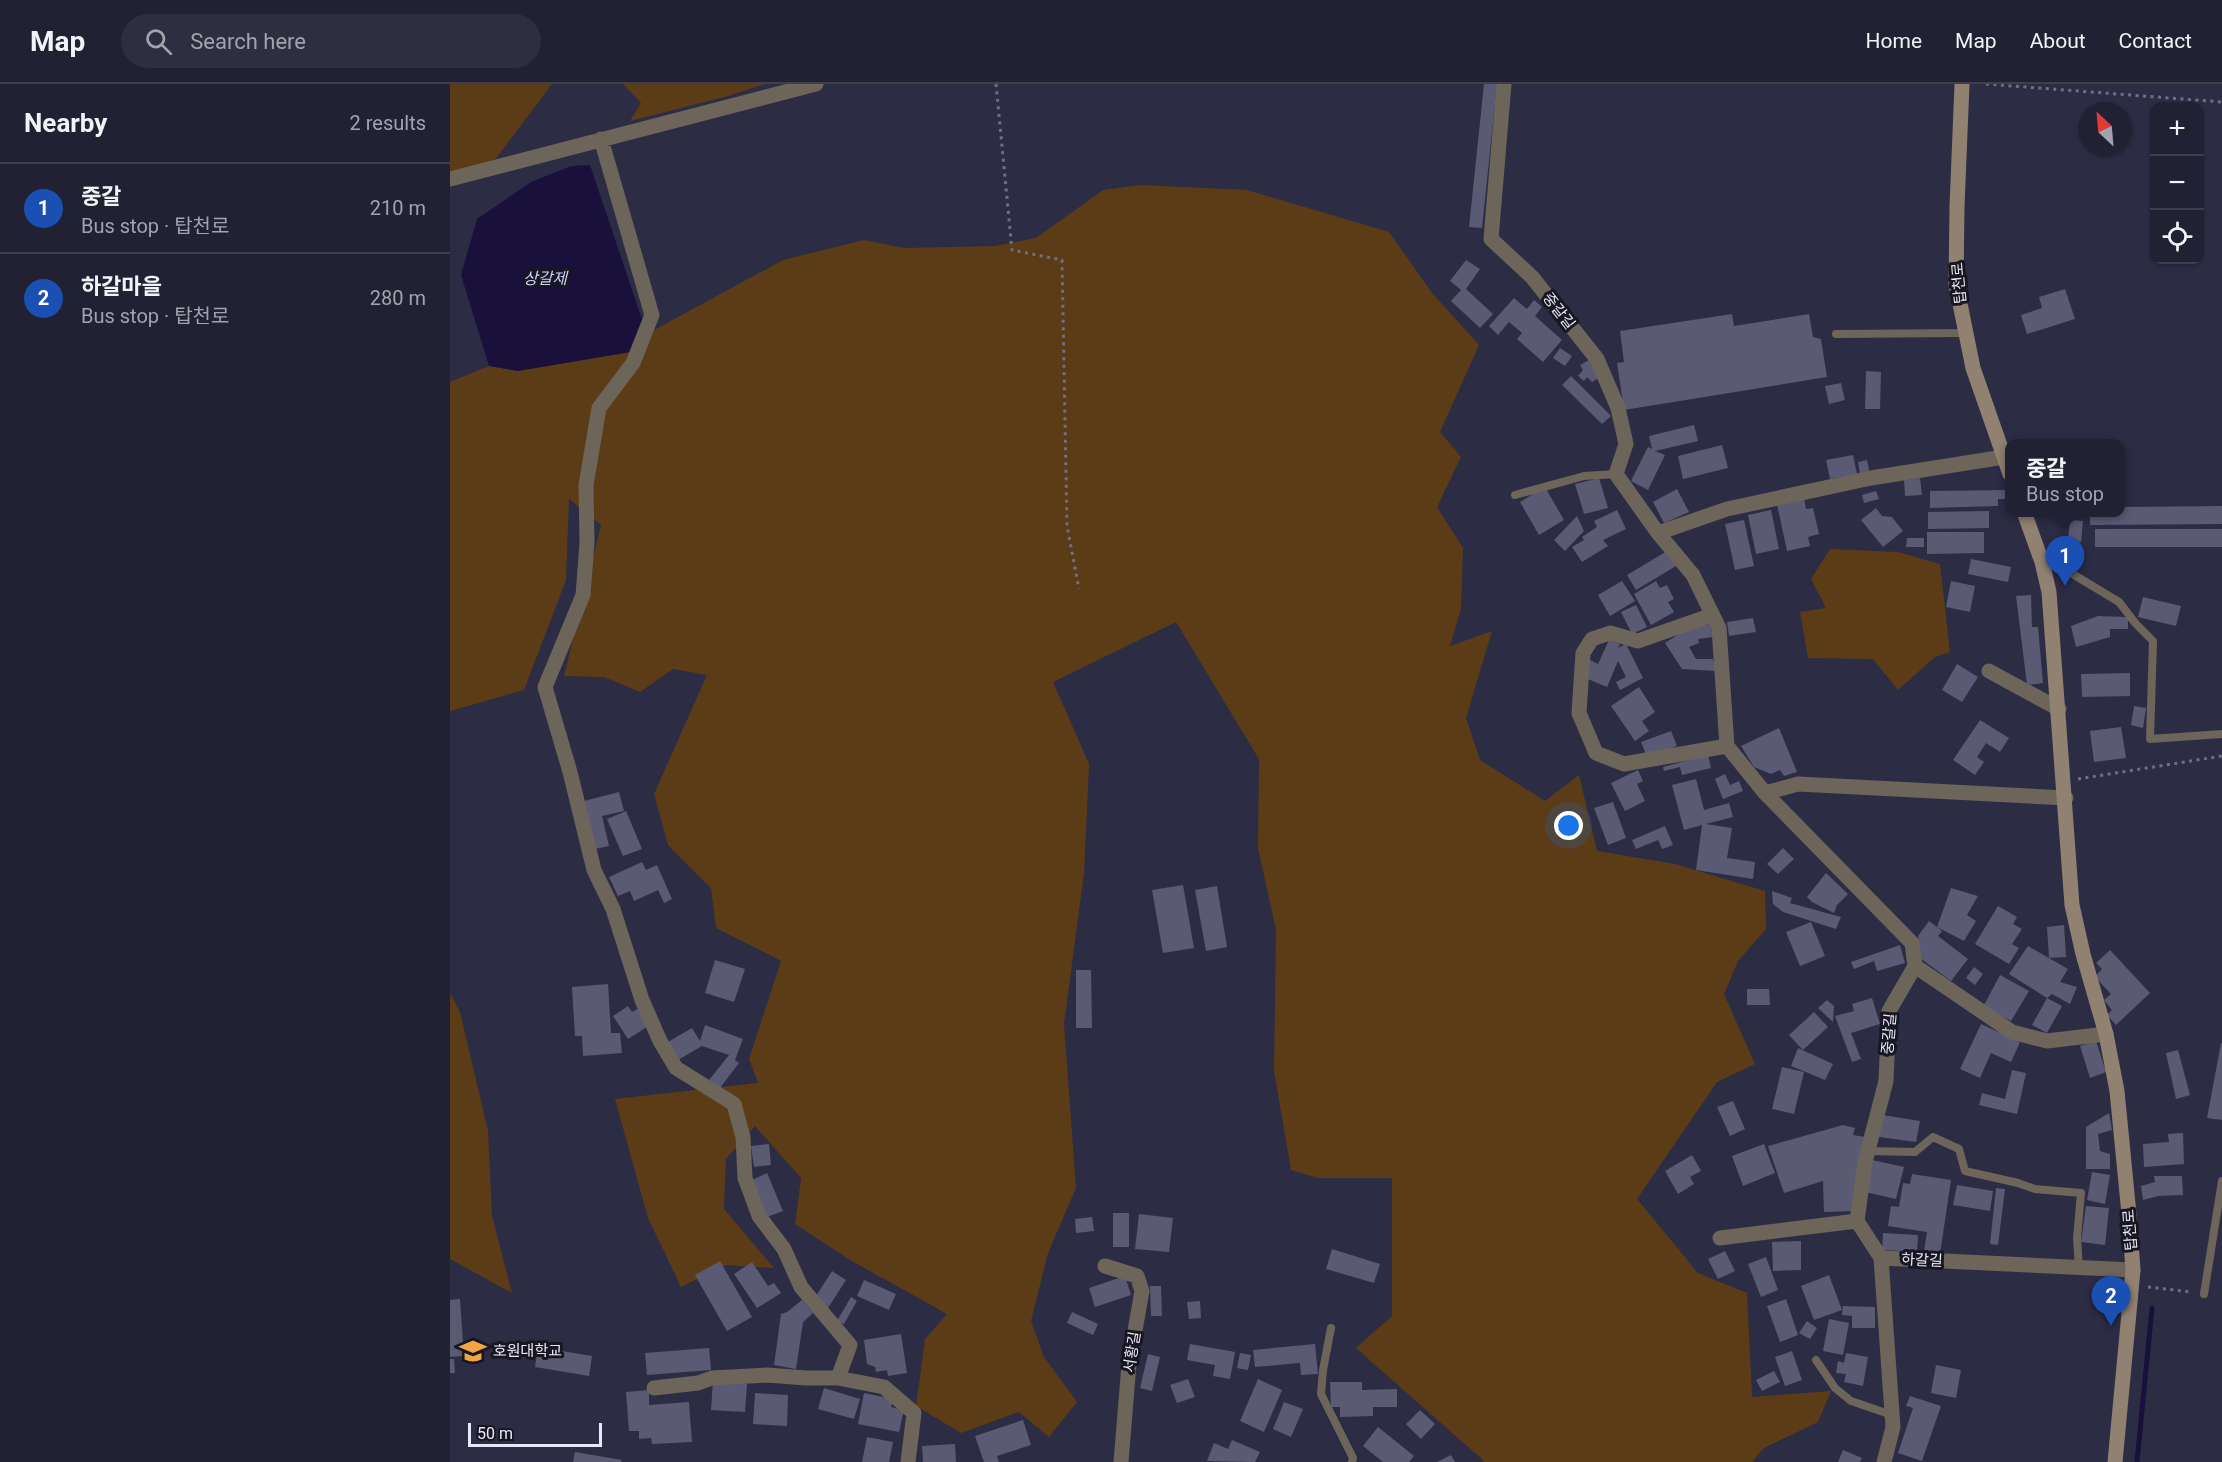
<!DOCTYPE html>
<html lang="en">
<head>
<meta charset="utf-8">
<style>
  body { margin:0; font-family:Roboto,"Noto Sans KR",sans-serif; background:#2e2e40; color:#f1f3f6 }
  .controls { position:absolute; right:18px; top:18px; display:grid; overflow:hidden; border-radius:12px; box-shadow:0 2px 4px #0004 }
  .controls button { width:54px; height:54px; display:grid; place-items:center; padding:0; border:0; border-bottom:2px solid #3f3e4f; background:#222134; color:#f1f3f6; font:30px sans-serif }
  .compass { position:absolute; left:1628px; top:18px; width:54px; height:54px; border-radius:50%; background:#222134; box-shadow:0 2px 4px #0004; rotate:334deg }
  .scale { position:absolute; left:18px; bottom:15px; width:134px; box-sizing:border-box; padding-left:6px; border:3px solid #e8e8f9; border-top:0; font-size:16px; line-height:21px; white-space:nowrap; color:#e8e8f9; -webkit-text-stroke:4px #171621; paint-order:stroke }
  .you { position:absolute; left:1119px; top:742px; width:21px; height:21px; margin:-15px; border:4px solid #fff; border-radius:50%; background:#1a73e8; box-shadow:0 0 0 9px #1a73e833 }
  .badge { display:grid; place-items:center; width:39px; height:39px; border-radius:50%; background:#f3a442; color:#fff; font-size:20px; font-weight:700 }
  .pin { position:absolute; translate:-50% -50px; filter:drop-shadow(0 2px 3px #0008) }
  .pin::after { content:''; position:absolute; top:32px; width:21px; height:18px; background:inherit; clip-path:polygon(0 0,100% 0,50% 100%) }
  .popup { position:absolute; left:1555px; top:355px; width:120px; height:78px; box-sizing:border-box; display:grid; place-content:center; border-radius:12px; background:#222134; filter:drop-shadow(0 2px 4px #0005); font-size:20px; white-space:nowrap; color:#a2a3ac }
  .popup b { font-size:22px; color:#f1f3f6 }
  .popup::after { content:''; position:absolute; left:50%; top:100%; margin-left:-12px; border:12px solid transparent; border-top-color:#222134 }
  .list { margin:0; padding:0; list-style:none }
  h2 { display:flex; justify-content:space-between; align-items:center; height:78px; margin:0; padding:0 24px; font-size:26px }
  h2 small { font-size:20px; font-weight:400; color:#a2a3ac }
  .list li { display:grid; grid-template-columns:39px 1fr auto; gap:18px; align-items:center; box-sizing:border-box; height:90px; padding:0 24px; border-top:2px solid #3f3e4f }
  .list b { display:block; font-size:22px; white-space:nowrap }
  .list p { margin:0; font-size:20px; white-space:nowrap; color:#a2a3ac }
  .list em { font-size:20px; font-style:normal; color:#a2a3ac }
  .icon { flex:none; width:33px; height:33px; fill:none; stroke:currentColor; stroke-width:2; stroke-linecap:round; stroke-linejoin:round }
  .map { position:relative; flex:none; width:1772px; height:1378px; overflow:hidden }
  header { display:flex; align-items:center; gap:36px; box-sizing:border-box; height:84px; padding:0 30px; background:#222134; border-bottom:2px solid #3f3e4f }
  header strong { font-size:28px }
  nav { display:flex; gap:33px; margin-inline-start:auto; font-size:21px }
  .search { width:420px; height:54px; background:#2e2e40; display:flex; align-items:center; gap:15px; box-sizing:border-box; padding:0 21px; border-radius:33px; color:#a2a3ac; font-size:22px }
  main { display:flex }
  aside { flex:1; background:#222134 }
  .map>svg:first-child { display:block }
</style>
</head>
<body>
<header>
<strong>Map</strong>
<div class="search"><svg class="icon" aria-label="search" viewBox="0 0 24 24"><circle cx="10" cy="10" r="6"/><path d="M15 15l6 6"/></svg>Search here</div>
<nav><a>Home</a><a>Map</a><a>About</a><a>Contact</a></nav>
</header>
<main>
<aside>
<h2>Nearby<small>2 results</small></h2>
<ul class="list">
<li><span class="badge" style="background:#1a4fb4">1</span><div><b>중갈</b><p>Bus stop · 탑천로</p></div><em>210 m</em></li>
<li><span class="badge" style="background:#1a4fb4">2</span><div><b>하갈마을</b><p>Bus stop · 탑천로</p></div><em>280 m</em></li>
</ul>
</aside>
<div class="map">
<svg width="1772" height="1378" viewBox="0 0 1772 1378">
  <rect width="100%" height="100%" fill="#2d2c45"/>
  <path fill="#5b3c17" d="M0 0H102L44 77 0 87Z
    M173 0H315L278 12 180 37 191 19Z
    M691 101 797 106 939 148 982 209 1029 261 990 348 1011 373 987 423 1013 464 1011 525 1000 562 1042 547 1016 634 1030 676 1095 717 1129 691 1147 767 1225 780 1315 807 1316 845 1288 877 1274 910 1305 980 1267 998 1187 1115 1248 1189 1297 1209 1302 1313 1381 1307 1368 1338 1314 1364 1302 1378H1035L906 1264 942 1232V1094H868L841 1086 824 987 826 846 808 764 809 675 726 538 603 598 639 680 634 789 614 940 626 1104 598 1169 581 1237 594 1273 627 1318 599 1353 569 1328 511 1349 466 1322 475 1255 497 1230 400 1176 345 1140 351 1094 305 1042 276 1075 274 1125 324 1184 276 1181 231 1203 198 1134 165 1015 308 999 299 975 331 877 266 844 261 804 218 761 204 710 257 591 223 585 190 608 154 593 114 592 151 441 119 415 116 496 74 606 0 627V298L39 282 68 287 197 250 333 176 414 156 454 164 545 162 586 154 653 106Z
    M1380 465 1448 468 1490 480 1500 568 1485 573 1448 606 1423 575 1358 574 1350 528 1376 524 1361 495Z
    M0 909 10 928 38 1047 42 1132 62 1209 0 1175Z"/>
  <path fill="#19113c" d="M140 81 197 250 181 268 68 287 39 282 11 191 27 135 81 98 121 82Z"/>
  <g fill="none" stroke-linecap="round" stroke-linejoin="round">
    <path stroke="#19113c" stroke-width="5" d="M1687 1378 1702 1224"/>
  </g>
  <path fill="#5a5a75" d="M1034 0H1047L1032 144 1019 143Z
    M1016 176 1030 185 1016 205 1043 230 1030 244 1001 217 1011 206 1000 197Z
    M1615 205 1625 235 1577 250 1571 231 1592 224 1589 213Z
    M1064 214 1077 225 1084 216 1092 223 1085 232 1112 256 1093 278 1067 255 1072 249 1059 238 1048 251 1039 242Z
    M1282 230 1284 242 1359 230 1363 253 1371 255 1377 293 1174 326 1167 279 1174 278 1170 247Z
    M1110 264 1122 272 1115 282 1103 274Z
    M1139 276 1150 293 1142 298 1137 293 1134 297 1128 292 1133 286 1130 281Z
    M1416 287 1431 288 1430 325H1415Z
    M1121 292 1161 332 1152 340 1112 301Z
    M1391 299 1395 316 1379 320 1375 302Z
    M1244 341 1248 357 1205 367 1215 371 1198 406 1181 397 1198 363 1202 365 1199 352Z
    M1272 361 1278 384 1233 395 1228 372Z
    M1403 371 1407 390 1380 395 1376 376Z
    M1417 376 1420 390 1410 391 1408 378Z
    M1149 394 1158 424 1134 430 1125 400Z
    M1470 394 1472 411 1455 412 1454 396Z
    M1095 403 1114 436 1089 451 1070 418Z
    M1227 405 1239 428 1214 439 1203 418Z
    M1557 406V415H1548V422L1480 424V407Z
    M1426 407 1429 415 1414 419 1412 411Z
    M1354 414 1356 425 1363 424 1369 450 1358 453 1360 462 1337 467 1327 420Z
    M1772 422V440L1640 441V429H1671V423Z
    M1426 424 1432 432 1442 433 1453 447 1433 463 1411 436Z
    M1167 426 1176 445 1153 456 1158 462 1132 478 1122 463 1134 456 1132 453 1147 443 1144 437Z
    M1321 426 1329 465 1306 470 1298 431Z
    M1539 427V444L1478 445V428Z
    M1127 432 1134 447 1115 467 1104 456Z
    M1294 436 1304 482 1285 486 1275 440Z
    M1620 436 1633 437 1631 458 1618 457Z
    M1645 445H1772V463H1645Z
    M1477 448H1534V469L1477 470Z
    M1457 454H1474V463H1456Z
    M1217 467 1226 482 1186 506 1177 491Z
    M1521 475 1561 483 1558 498 1518 490Z
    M1172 497 1185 517 1160 532 1148 511Z
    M1206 497 1210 504 1217 501 1224 515 1218 518 1224 528 1201 541 1184 510Z
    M1501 497 1525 502 1520 528 1496 523Z
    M1581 511 1582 543H1588L1593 599 1577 601 1566 512Z
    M1693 513 1731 522 1726 542 1688 533Z
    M1186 521 1197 543 1182 550 1171 528Z
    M1648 532 1678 533V545H1660V553L1626 563 1621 542Z
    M1303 534 1306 548 1279 552 1277 538Z
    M1260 540 1263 553 1248 555 1249 559 1239 563 1246 575H1263L1266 587 1232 585 1215 559 1238 544Z
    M1159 556 1170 560 1168 564 1176 560 1193 594 1170 606 1166 598 1176 593 1168 577 1157 603 1133 593 1140 576 1148 580Z
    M1507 580 1528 593 1512 618 1492 606Z
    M1680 589V612L1632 613 1631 590Z
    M1189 603 1205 628 1192 637 1199 647 1185 657 1161 622Z
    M1684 622 1696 624 1693 644 1681 641Z
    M1530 636 1559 654 1550 668 1536 659 1527 673 1534 678 1525 691 1503 676Z
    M1671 643 1676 674 1644 678 1640 647Z
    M1329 644 1347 688 1334 692 1330 686 1321 690 1304 683 1291 662Z
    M1221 647 1227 662 1197 673 1191 658Z
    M1258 671 1261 684 1232 691 1230 683 1214 687 1213 683Z
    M1188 686 1193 697 1187 700 1195 717 1175 727 1161 699Z
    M1275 690 1280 701 1289 697 1293 707 1273 715 1265 695Z
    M1246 695 1254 726 1279 719 1283 733 1256 740 1282 744 1277 774 1305 778 1303 795 1246 786 1252 741 1234 746 1222 701Z
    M169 708 174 727 152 732 159 762 145 765 134 717Z
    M1163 718 1176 754 1158 761 1144 724Z
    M176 727 192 765 173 772 157 735Z
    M1215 742 1223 761 1212 765 1208 756 1186 765 1182 756Z
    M1333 764 1344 775 1328 790 1317 780Z
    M192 778 196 786 207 781 222 815 214 819 208 806 184 817 180 807 168 812 159 793Z
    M1376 789 1398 810 1387 821 1384 829 1362 818 1357 813Z
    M733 801 744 864 713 869 702 806Z
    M767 802 777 863 756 867 745 806Z
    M1501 804 1528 812 1517 831 1526 837 1514 857 1487 843 1492 847 1488 852 1518 875 1501 897 1470 874 1468 852 1479 837 1487 843Z
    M1322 807 1342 814 1340 819 1391 833 1386 845 1333 828 1323 820Z
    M1548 822 1567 833 1563 840 1572 845 1562 860 1569 864 1559 880 1525 860Z
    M1361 838 1375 872 1350 882 1336 848Z
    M1614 841 1616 873 1599 874 1597 843Z
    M1450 861 1455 879 1427 887 1424 877 1404 885 1401 878Z
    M1578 862 1618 885 1610 898 1627 903 1620 920 1602 910 1597 914 1612 922 1597 949 1582 941 1597 914 1559 890Z
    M1660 866 1700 909 1666 941 1657 931 1662 926 1654 916 1661 910 1645 893 1652 885 1646 879Z
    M265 876 295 885 284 918 255 909Z
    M1524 883 1533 890 1525 901 1516 894Z
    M626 886H641L642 944H626Z
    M1550 891 1579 907 1561 937 1533 923Z
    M158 900 161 949H170L172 969 133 972 132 952H125L122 903Z
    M1297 905H1319L1320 921H1297Z
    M1422 914 1430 940 1401 949 1411 975 1402 978 1385 932 1404 927 1402 920Z
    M1377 916 1384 922 1383 938 1368 924Z
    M178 922 182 928 189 924 200 941 178 955 163 932Z
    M1364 928 1378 943 1353 966 1339 951Z
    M1531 940 1570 958 1561 978 1541 969 1530 994 1510 985Z
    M255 941 293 955 285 976 289 979 270 1004 259 996 279 971 252 962 228 976 218 958 242 944 250 957Z
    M1646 957 1656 988 1640 994 1630 962Z
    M1771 959H1772V1036L1757 1034Z
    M1348 964 1383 980 1375 996 1341 982Z
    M1728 966 1740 1011 1726 1015 1716 969Z
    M1332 983 1354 988 1344 1030 1322 1025Z
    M1562 986 1576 989 1567 1030 1529 1021 1532 1009 1555 1015Z
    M1283 1017 1295 1045 1280 1052 1267 1023Z
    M1659 1029 1662 1046 1648 1050 1650 1067 1660 1070V1085H1636V1043Z
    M1433 1031 1470 1037 1466 1058 1429 1053Z
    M1393 1041 1405 1044 1403 1051 1415 1053 1403 1127 1374 1128 1373 1097 1334 1109 1318 1062Z
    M1733 1049 1734 1080 1694 1083 1693 1060 1719 1058 1718 1050Z
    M319 1060 321 1081 304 1083 301 1062Z
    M1314 1060 1325 1089 1293 1102 1282 1072Z
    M1242 1071 1251 1087 1240 1093 1244 1100 1228 1110 1215 1087Z
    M1422 1076 1454 1083 1446 1115 1415 1108Z
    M1642 1088 1660 1091 1655 1120 1637 1116Z
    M317 1089 333 1127 317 1133 302 1096Z
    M1462 1090 1501 1096 1490 1170 1474 1168 1477 1148 1438 1142 1441 1122 1449 1123 1453 1099 1460 1100Z
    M1704 1092H1732L1733 1111 1708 1112 1693 1116 1691 1102 1705 1098Z
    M1507 1101 1543 1107 1540 1127 1503 1121Z
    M1546 1104 1555 1105 1548 1161 1540 1160Z
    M1636 1122 1659 1124 1655 1161 1631 1158Z
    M663 1129H679V1163H663Z
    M689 1130 723 1134 719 1168 685 1165Z
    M642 1133 644 1147 626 1149 625 1135Z
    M1433 1149 1468 1151 1467 1168 1432 1166Z
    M1351 1157V1186L1323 1187 1322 1158Z
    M882 1165 930 1180 924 1199 876 1185Z
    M1275 1167 1285 1187 1268 1195 1258 1175Z
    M1316 1173 1328 1206 1311 1213 1298 1180Z
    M270 1177 302 1233 277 1247 245 1191Z
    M302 1178 318 1202 324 1199 331 1209 307 1224 284 1190Z
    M382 1187 396 1196 378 1224 364 1215Z
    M1379 1191 1392 1226 1364 1236 1351 1202Z
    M675 1192 681 1211 645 1223 639 1204Z
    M414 1196 446 1210 439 1226 407 1212Z
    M700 1202H711L712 1232H701Z
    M401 1213 407 1217 394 1240 387 1237Z
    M10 1215 14 1272 0 1273V1216Z
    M1336 1215 1348 1251 1330 1258 1317 1222Z
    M352 1216 363 1229 353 1238 346 1285 324 1281 331 1230 337 1228Z
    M750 1217 751 1234 739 1235 737 1218Z
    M1393 1222 1425 1223V1244H1402V1232L1392 1231Z
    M622 1228 648 1240 643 1251 617 1239Z
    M1379 1235 1399 1239 1393 1271 1373 1267Z
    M1357 1237 1367 1244 1360 1255 1349 1249Z
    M451 1250 457 1289 438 1292 437 1286 426 1288 425 1283 417 1280 414 1256Z
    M740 1260 785 1268 780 1295 763 1292 765 1281 737 1276Z
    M865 1260 868 1290 851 1291 850 1279 805 1283 803 1266Z
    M88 1263 142 1272 139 1292 85 1283Z
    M259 1264 261 1286 197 1291 195 1269Z
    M1342 1267 1352 1296 1335 1302 1325 1273Z
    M790 1269 801 1271 798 1286 787 1284Z
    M1396 1269 1418 1273 1413 1302 1394 1298 1396 1290 1386 1289 1388 1277 1394 1279Z
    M698 1270 710 1273 702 1307 690 1304Z
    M0 1275H4L5 1289H0Z
    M1486 1281 1511 1286 1506 1314 1481 1309Z
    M1324 1287 1330 1298 1312 1307 1306 1296Z
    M738 1295 745 1313 727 1319 720 1301Z
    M808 1295 832 1306 814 1348 790 1337Z
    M263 1297 297 1300 295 1328 261 1326Z
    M880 1298H912V1306L947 1305V1323H923V1332L890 1333V1323H881Z
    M374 1304 410 1315 404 1335 368 1325Z
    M199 1306V1321L239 1318 242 1358 202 1360 201 1354 189 1355V1347H179L176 1308Z
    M305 1309 338 1311 337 1342 303 1340Z
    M414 1309 443 1315 441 1323 454 1326 449 1348 408 1340Z
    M1460 1312 1491 1322 1472 1377 1448 1369 1463 1324 1456 1322Z
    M834 1318 853 1325 841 1353 823 1345Z
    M970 1326 985 1340 971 1355 956 1340Z
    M573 1336 581 1361 547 1372 549 1378H534L525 1352Z
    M928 1343 964 1372 959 1378H933L913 1362Z
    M417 1353 443 1358 439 1378H412Z
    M782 1356 810 1368 805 1378 757 1377 764 1359 778 1365Z
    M505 1360 506 1378H473L472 1362Z
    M1393 1366 1412 1374 1410 1378H1388Z
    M125 1368 172 1376 171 1378H123Z
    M1001 1371 1005 1378H987Z"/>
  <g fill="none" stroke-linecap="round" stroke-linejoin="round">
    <path stroke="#706f85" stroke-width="3" stroke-dasharray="3 4.5" stroke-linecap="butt" d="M546 0 562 166 612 176 617 442 629 505
      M1536 0 1772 18
      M1628 695 1772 672
      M1698 1203 1742 1208"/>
    <path stroke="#6d645a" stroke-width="8" d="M1386 250 1515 249
      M1065 411 1134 392 1166 390
      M1592 478 1611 483 1669 518 1686 540 1703 557 1700 655 1772 650
      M1418 1067 1465 1068 1483 1053 1509 1065 1515 1087 1568 1099 1585 1105 1631 1109 1627 1154 1629 1184
      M1754 1210 1772 1097
      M881 1244 873 1286 871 1310 903 1374 902 1378
      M1366 1276 1385 1304 1401 1317 1442 1331"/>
    <path stroke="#6d645a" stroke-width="15" d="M1054 0 1041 155 1082 193 1147 275 1168 324 1176 360 1166 390 1208 449 1243 491 1269 544 1277 662 1315 709 1462 859 1465 882 1439 927 1436 997 1415 1078 1407 1137 1431 1174 1443 1343 1434 1378
      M151 55 202 231 183 279 149 324 136 401 137 459 133 511 95 603 120 688 144 786 163 825 192 916 210 957 226 984 284 1020 293 1053 295 1094 309 1132 334 1165 351 1203 400 1261 388 1294
      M0 95 366 0
      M1208 449 1277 425 1421 394 1554 373
      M1262 531 1188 557 1160 549 1142 555 1133 569 1129 629 1146 669 1174 680 1277 662
      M1539 587 1609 625
      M1315 709 1348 700 1616 714
      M1465 882 1562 948 1597 957 1656 950
      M1270 1154 1407 1137
      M1431 1174 1683 1186
      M655 1182 687 1192 692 1207 679 1280 671 1378
      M204 1304 248 1299 262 1294 317 1291 356 1294H388L434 1303 464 1329 458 1378"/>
    <path stroke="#908171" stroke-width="15" d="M1512 0 1507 123 1506 200 1523 284 1560 390
      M1574 428 1592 478 1599 508 1622 821 1633 870 1656 950 1667 1007 1679 1130 1683 1186 1665 1378"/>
  </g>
  <defs>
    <symbol id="university-bare" viewBox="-9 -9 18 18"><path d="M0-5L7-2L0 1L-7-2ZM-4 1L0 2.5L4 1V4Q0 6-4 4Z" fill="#f3a442" stroke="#171621" stroke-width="2.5" paint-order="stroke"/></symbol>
  </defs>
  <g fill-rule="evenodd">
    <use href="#university-bare" x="4" y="1248" width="38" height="38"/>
  </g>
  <g text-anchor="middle" stroke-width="6" stroke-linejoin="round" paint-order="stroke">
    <g font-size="15" fill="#e8e8f9" stroke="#171621">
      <text transform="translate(1509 199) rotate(-95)" y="5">탑천로</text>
      <text transform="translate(1109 227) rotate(52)" y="5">중갈길</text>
      <text transform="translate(1439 950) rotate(-85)" y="5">중갈길</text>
      <text transform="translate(1680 1146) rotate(-94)" y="5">탑천로</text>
      <text transform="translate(1472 1176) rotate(3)" y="5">하갈길</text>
      <text transform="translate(682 1268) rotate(-81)" y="5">서황길</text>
    </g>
    <g font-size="15" fill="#e8e8f9" stroke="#171621" text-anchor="start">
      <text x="43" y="1272">호원대학교</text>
    </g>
    <g font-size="16" font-style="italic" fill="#d0cfff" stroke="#171621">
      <text x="95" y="200">상갈제</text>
    </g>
  </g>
</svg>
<div class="controls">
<button>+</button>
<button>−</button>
<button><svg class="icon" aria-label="locate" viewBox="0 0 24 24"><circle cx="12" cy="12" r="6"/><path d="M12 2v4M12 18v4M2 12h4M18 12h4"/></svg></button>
</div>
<svg class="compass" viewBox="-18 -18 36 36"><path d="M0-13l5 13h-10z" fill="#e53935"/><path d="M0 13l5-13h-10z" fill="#a2a3ac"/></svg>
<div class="scale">50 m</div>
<div class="you"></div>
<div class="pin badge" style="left:1615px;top:502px;background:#1a4fb4">1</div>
<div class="popup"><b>중갈</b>Bus stop</div>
<div class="pin badge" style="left:1661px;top:1242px;background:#1a4fb4">2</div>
</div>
</main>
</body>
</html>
